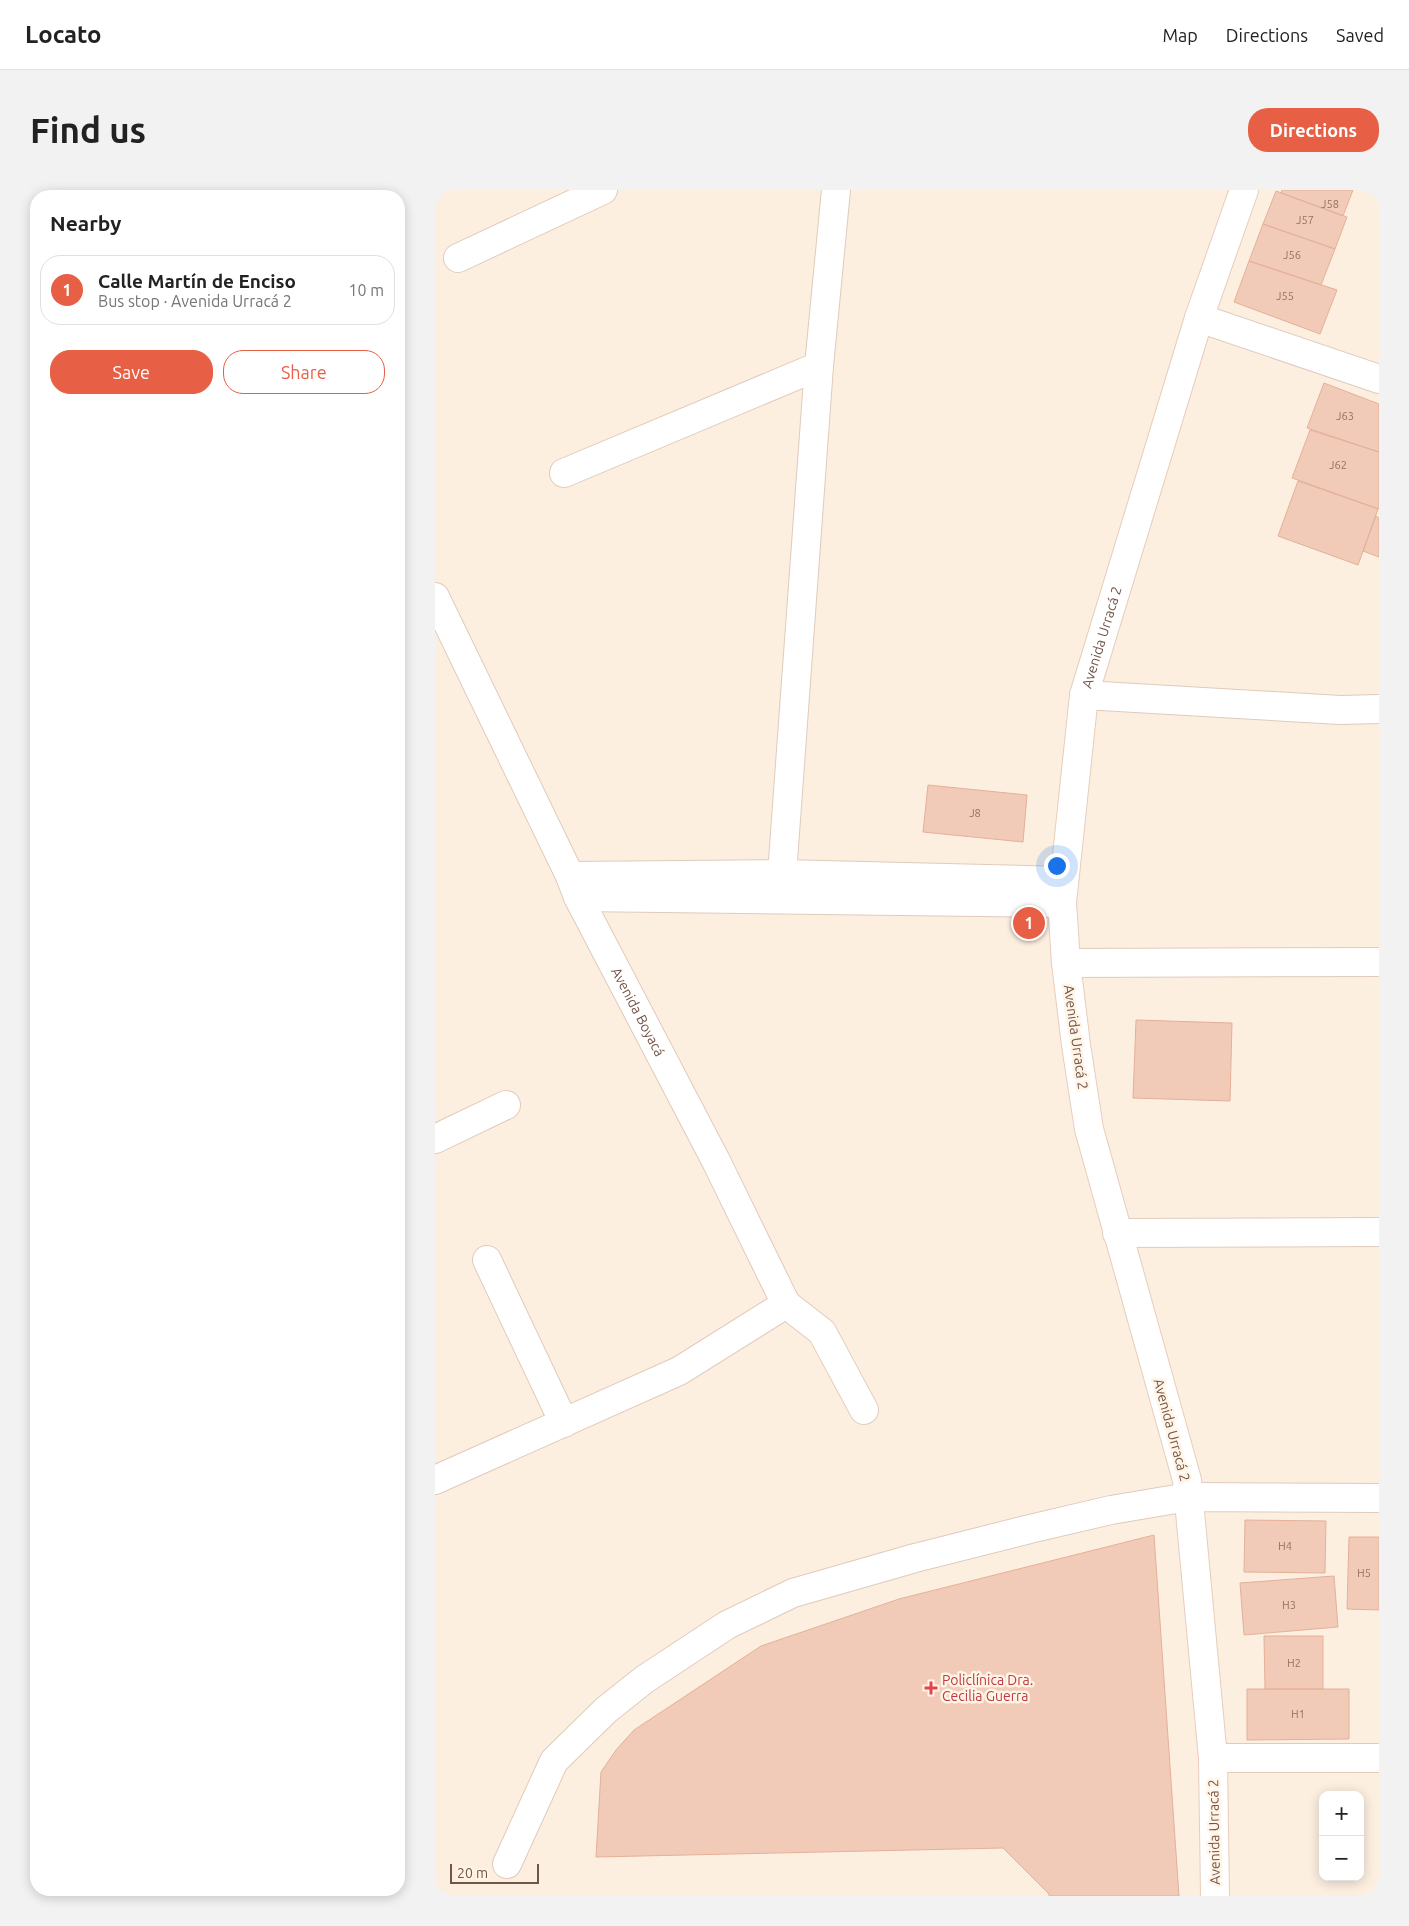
<!DOCTYPE html>
<html lang="en">
<head>
<meta charset="utf-8">
<style>
  body { margin:0; font-family:Ubuntu,sans-serif; background:#f2f2f2; color:#222 }
  .controls { position:absolute; right:15px; bottom:15px; display:grid; overflow:hidden; border-radius:10px; box-shadow:0 2px 12px #0003 }
  .controls button { width:45px; height:45px; display:grid; place-items:center; padding:0; border:0; border-bottom:1px solid #e0e0e0; background:#fff; color:#222; font:25px sans-serif }
  .scale { position:absolute; left:15px; bottom:12px; width:89px; box-sizing:border-box; padding-left:5px; border:2px solid #725448; border-top:0; font-size:14px; line-height:18px; white-space:nowrap; color:#725448; -webkit-text-stroke:4px #fff4e6; paint-order:stroke }
  .you { position:absolute; left:621px; top:675px; width:18px; height:18px; margin:-12px; border:4px solid #fff; border-radius:50%; background:#1a73e8; box-shadow:0 0 0 8px #1a73e833 }
  .badge { display:grid; place-items:center; width:32px; height:32px; border-radius:50%; background:#e75f44; color:#fff; font-size:16px; font-weight:700 }
  .pin { position:absolute; translate:-50% -50%; border:2px solid #fff; box-shadow:0 1px 5px #0006 }
  .list { margin:0; padding:0; list-style:none }
  h2 { display:flex; justify-content:space-between; align-items:center; height:65px; margin:0; padding:0 20px; font-size:21px }
  h2 small { font-size:16px; font-weight:400; color:#767676 }
  .list li { display:grid; grid-template-columns:32px 1fr auto; gap:15px; align-items:center; box-sizing:border-box; height:70px; margin:0 10px 10px; padding:0 10px; border:1px solid #e0e0e0; border-radius:20px }
  .list b { display:block; font-size:19px; white-space:nowrap }
  .list p { margin:0; font-size:16px; white-space:nowrap; color:#767676 }
  .list em { font-size:16px; font-style:normal; color:#767676 }
  .actions { display:flex; gap:10px; padding:15px 20px }
  .actions a { flex:1; padding:11px 0; border:1px solid #e75f44; border-radius:20px; text-align:center; font-size:18px; color:#e75f44 }
  .actions .main { background:#e75f44; color:#fff }
  .map { position:relative; flex:none; width:944px; height:1706px; overflow:hidden; border-radius:20px }
  header { display:flex; align-items:center; gap:30px; box-sizing:border-box; height:70px; padding:0 25px; background:#fff; border-bottom:1px solid #e0e0e0 }
  header strong { font-size:24px }
  nav { display:flex; gap:28px; margin-inline-start:auto; font-size:18px }
  .intro { display:flex; align-items:center; justify-content:space-between; box-sizing:border-box; height:120px; padding:0 30px }
  h1 { margin:0; font-size:35px }
  .button { padding:12px 22px; border-radius:20px; background:#e75f44; color:#fff; font-size:18px; font-weight:700 }
  main { display:flex; gap:30px; padding:0 30px }
  aside { flex:1; background:#fff; border-radius:20px; box-shadow:0 2px 12px #0003 }
  .map>svg:first-child { display:block }
</style>
</head>
<body>
<header>
<strong>Locato</strong>
<nav><a>Map</a><a>Directions</a><a>Saved</a></nav>
</header>
<div class="intro"><h1>Find us</h1><a class="button">Directions</a></div>
<main>
<aside>
<h2>Nearby<small></small></h2>
<ul class="list">
<li><span class="badge">1</span><div><b>Calle Martín de Enciso</b><p>Bus stop · Avenida Urracá 2</p></div><em>10 m</em></li>
</ul>
<div class="actions"><a class="main">Save</a><a>Share</a></div>
</aside>
<div class="map">
<svg width="944" height="1706" viewBox="0 0 944 1706">
  <rect width="100%" height="100%" fill="#fcefe0"/>
  <path fill="#f1cbb7" stroke="#e4b098" d="M847 0H918L908 26 846 3Z
    M841 1 912 27 900 59 828 34Z
    M828 34 900 59 886 95 814 71Z
    M814 71 902 100 885 144 799 112Z
    M889 193 944 214V262L872 238Z
    M875 240 944 262V319L857 288Z
    M863 291 943 319 923 375 843 346Z
    M941 326 944 328V367L928 361Z
    M493 595 592 605 588 652 488 642Z
    M701 830 797 833 795 911 698 908Z
    M810 1330 891 1331 890 1383 809 1382Z
    M719 1345 744 1706H614V1704L568 1658 161 1667 166 1582 181 1560 199 1540 326 1456 464 1409Z
    M914 1347H944V1420L912 1419Z
    M899 1386 903 1437 809 1445 805 1393Z
    M829 1446H888V1499H830Z
    M812 1499H914V1549L812 1550Z"/>
  <g fill="none" stroke-linecap="round" stroke-linejoin="round">
    <defs>
      <g id="street">
        <path d="M23 68 168 0"/>
        <path d="M764 128 944 189"/>
        <path d="M129 283 384 176"/>
        <path id="s1" d="M0 407 135 686 143 707 281 971 351 1114 387 1142 429 1220"/>
        <path d="M649 505 905 520 944 519"/>
        <path d="M135 686 347 684 629 691"/>
        <path d="M143 707 627 713"/>
        <path d="M348 709 347 684 384 176 401 0"/>
        <path d="M631 773 944 772"/>
        <path d="M0 949 71 915"/>
        <path d="M682 1043 944 1042"/>
        <path d="M52 1070 129 1233"/>
        <path d="M0 1290 244 1181 351 1114"/>
        <path d="M778 1568H944"/>
        <path d="M72 1674 119 1571 171 1520 210 1489 292 1435 358 1403 480 1368 599 1338 676 1320 753 1307 944 1308"/>
      </g>
      <g id="secondary">
        <path id="s2" d="M780 1706 778 1568 752 1290 654 939 641 855 631 773 627 713 649 505 764 128 809 0"/>
      </g>
    </defs>
    <use href="#street" stroke="#e0cbbc" stroke-width="30"/>
    <use href="#secondary" stroke="#e7cdbc" stroke-width="30"/>
    <use href="#street" stroke="#fff" stroke-width="28"/>
    <use href="#secondary" stroke="#fff" stroke-width="28"/>
  </g>
  <path fill="#e0444e" stroke="#fff4e6" stroke-width="2" d="M493.5 1490.5h5v5h5v5h-5v5h-5v-5h-5v-5h5z"/>
  <g text-anchor="middle" stroke-width="5" stroke-linejoin="round" paint-order="stroke">
    <g font-size="11" fill="#927264">
      <text x="895" y="18">J58</text>
      <text x="870" y="34">J57</text>
      <text x="857" y="69">J56</text>
      <text x="850" y="110">J55</text>
      <text x="910" y="230">J63</text>
      <text x="903" y="279">J62</text>
      <text x="540" y="627">J8</text>
      <text x="850" y="1360">H4</text>
      <text x="929" y="1387">H5</text>
      <text x="854" y="1419">H3</text>
      <text x="859" y="1477">H2</text>
      <text x="863" y="1528">H1</text>
    </g>
    <g font-size="14" fill="#725448" stroke="#fff4e6">
      <text dy="5" stroke="none"><textPath href="#s2" startOffset="1279">Avenida Urracá 2</textPath></text>
      <text dy="5" stroke="none"><textPath href="#s1" startOffset="462">Avenida Boyacá</textPath></text>
      <text transform="translate(641 847) rotate(82)" y="5">Avenida Urracá 2</text>
      <text transform="translate(737 1240) rotate(75)" y="5">Avenida Urracá 2</text>
      <text transform="translate(779 1642) rotate(-91)" y="5">Avenida Urracá 2</text>
    </g>
    <g font-size="14" fill="#be3a42" stroke="#fff4e6" text-anchor="start">
      <text x="507" y="1495">Policlínica Dra.<tspan x="507" dy="16">Cecilia Guerra</tspan></text>
    </g>
  </g>
</svg>
<div class="controls">
<button>+</button>
<button>−</button>
</div>
<div class="scale">20 m</div>
<div class="you"></div>
<div class="pin badge" style="left:594px;top:733px">1</div>
</div>
</main>
</body>
</html>
